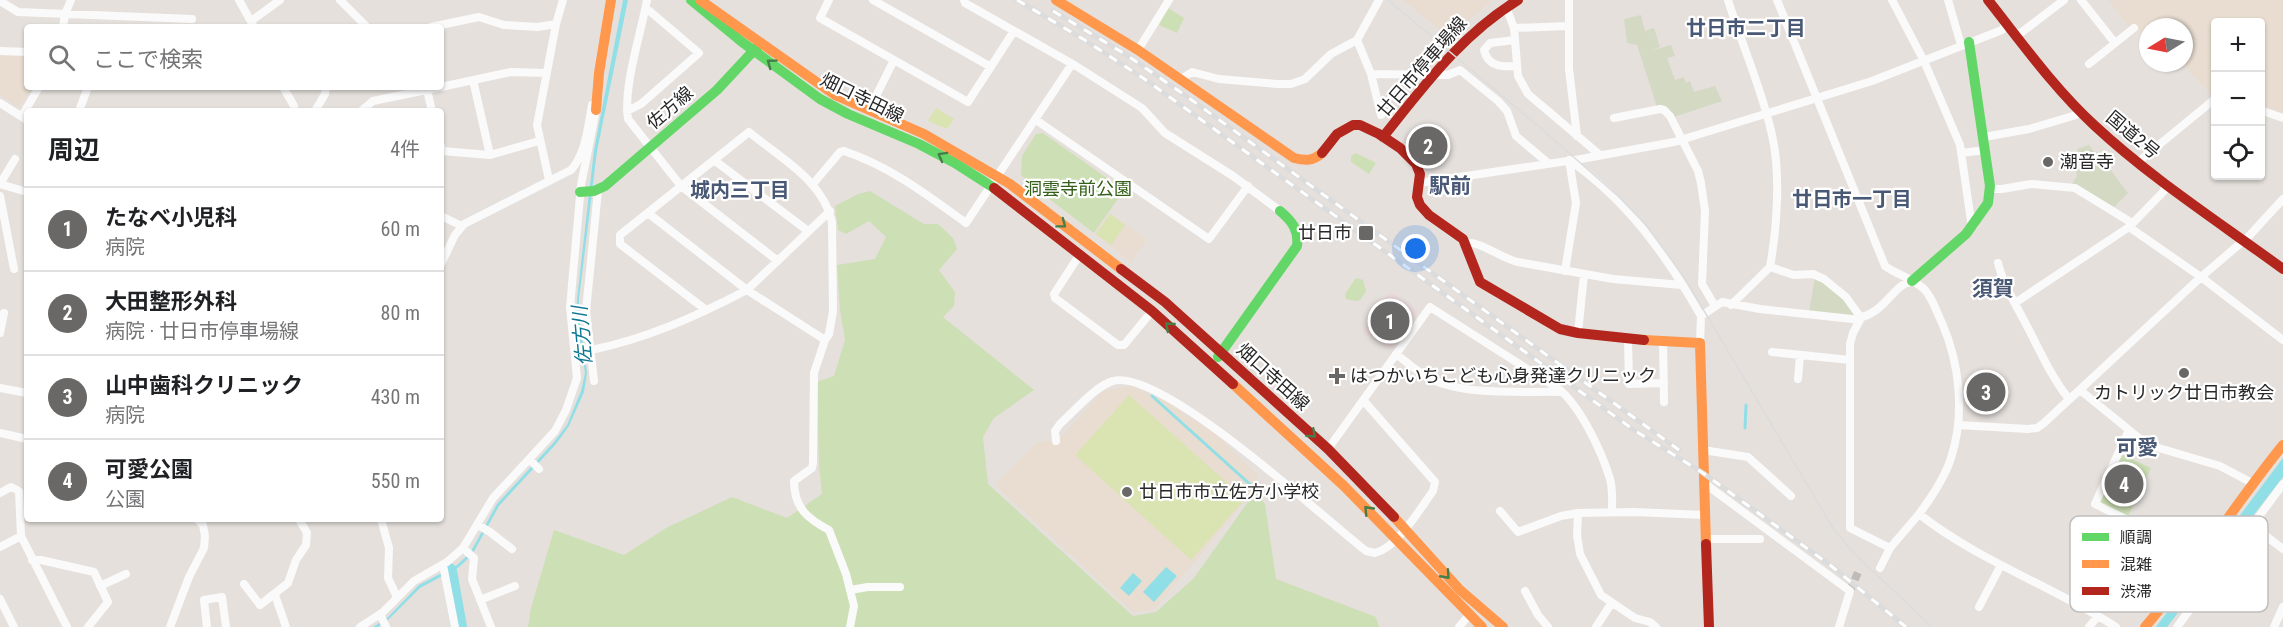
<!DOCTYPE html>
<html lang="ja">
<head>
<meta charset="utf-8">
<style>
  body { margin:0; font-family:"Roboto Condensed","Noto Sans JP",sans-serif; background:#f6f6f6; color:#202124 }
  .controls { position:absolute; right:18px; top:18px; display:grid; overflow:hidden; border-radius:6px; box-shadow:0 2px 4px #0004 }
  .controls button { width:54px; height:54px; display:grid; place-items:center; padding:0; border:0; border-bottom:2px solid #e0e0e0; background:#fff; color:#202124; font:30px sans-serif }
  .compass { position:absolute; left:2139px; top:18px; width:54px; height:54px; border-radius:50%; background:#fff; box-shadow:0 2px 4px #0004; rotate:260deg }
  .you { position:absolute; left:1416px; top:249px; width:21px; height:21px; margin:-15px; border:4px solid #fff; border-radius:50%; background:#1a73e8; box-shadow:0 0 0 9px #1a73e833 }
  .badge { display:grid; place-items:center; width:39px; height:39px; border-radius:50%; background:#6a6866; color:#fff; font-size:20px; font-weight:700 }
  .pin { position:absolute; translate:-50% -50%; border:3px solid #fff; box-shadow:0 2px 6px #0006 }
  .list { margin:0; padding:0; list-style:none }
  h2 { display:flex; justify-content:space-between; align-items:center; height:78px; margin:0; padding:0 24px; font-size:26px }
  h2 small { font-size:20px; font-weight:400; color:#757577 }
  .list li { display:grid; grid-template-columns:39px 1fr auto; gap:18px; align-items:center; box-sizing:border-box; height:84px; padding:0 24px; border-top:2px solid #e0e0e0 }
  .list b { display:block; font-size:22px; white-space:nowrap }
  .list p { margin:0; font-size:20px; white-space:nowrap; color:#757577 }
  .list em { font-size:20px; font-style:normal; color:#757577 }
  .icon { flex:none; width:33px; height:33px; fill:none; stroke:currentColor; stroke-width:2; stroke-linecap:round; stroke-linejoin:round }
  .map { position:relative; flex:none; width:2283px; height:627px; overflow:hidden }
  .search { position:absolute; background:#fff; box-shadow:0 2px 4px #0004; left:24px; top:24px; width:420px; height:66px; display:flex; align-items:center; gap:15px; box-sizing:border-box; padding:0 21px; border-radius:6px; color:#757577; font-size:22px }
  .panel { position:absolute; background:#fff; box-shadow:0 2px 4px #0004; left:24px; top:108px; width:420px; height:414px; border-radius:6px }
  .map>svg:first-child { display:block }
</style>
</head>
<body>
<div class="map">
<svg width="2283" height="627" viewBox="0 0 2283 627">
  <rect width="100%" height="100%" fill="#e5e0dc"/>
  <path fill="#e8ddd0" d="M1403 0H1492L1466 23 1452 39Z
    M2108 0H2283V114L2261 106 2260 22H2216V95L2213 97 2183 65 2173 72 2166 63H2184V27H2148V40L2135 24 2130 28Z
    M0 55 27 56V87H32L19 107 0 95Z
    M1110 213 1147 240 1131 262 1095 234Z
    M1131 386 1169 403 1214 433 1259 476 1247 499 1154 610 1133 612 995 485 1037 442 1059 440 1103 391Z"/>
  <path fill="#ecdadb" d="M1391 292 1418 311 1390 350 1363 331Z"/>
  <path fill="#cddfb5" d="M1168 8 1184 18 1177 33 1159 25Z
    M1043 133 1124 190 1094 233 1031 185 1021 175 1022 156 1036 134Z
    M1356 153 1376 163 1369 174 1351 162V156Z
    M870 191 924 224H938L953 238 957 249 939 270 955 292 954 306 943 317 1034 390 994 418 983 437 988 484 1133 616 1156 612 1194 578 1255 492 1265 504 1276 579 1376 617 1379 627H528L531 608 554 530 624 555 666 528 732 497 787 518 822 494 819 465 817 382 834 376 845 340 840 310 837 265 875 259 886 237 869 221 846 234 838 230 835 206 858 194Z
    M1356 278 1363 280 1366 291 1360 300 1356 301 1346 299 1345 294Z
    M2119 453 2151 468 2128 516 2097 501Z"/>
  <path fill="#d4d9c3" d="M1641 15 1645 31 1654 28 1660 47 1649 51 1671 45 1675 56 1667 58 1675 80 1684 77 1686 83 1690 81 1694 92 1715 86 1722 101 1674 117 1657 107 1637 45 1627 43 1624 19Z
    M2089 145 2095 153 2097 152 2128 193 2114 207 2072 184 2077 176 2076 170 2081 169 2077 149Z
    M1815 277 1838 292 1857 316 1809 312Z"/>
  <path fill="#d9e4b2" d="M936 108 954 119 947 129 928 121Z
    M1110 214 1125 225 1111 245 1096 234Z
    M1129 395 1245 499 1191 560 1075 455Z"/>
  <path fill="#90dee6" d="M623 0H628L597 151 579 299V316L587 373 584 392 569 426 556 444 499 506 472 555 459 567 420 588 389 619 378 627H373L388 617 419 585 457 565 470 553 497 504 554 442 567 425 581 391 585 373 576 316 577 299 594 150Z
    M2283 458V477L2167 627H2156Z
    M1166 567 1177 576 1154 602 1143 592Z
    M1133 573 1142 581 1129 596 1120 588Z"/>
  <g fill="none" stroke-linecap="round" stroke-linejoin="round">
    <path stroke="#90dee6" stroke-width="3" d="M1152 396 1253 487
      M1745 428 1746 405"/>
    <path stroke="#90dee6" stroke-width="16" d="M449 571 459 627"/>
    <path stroke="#bfbbb8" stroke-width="8" stroke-dasharray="8 4" stroke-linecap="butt" d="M1850 591 1859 570"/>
    <path stroke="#fbfafa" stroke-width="8" d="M239 0 254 27
      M340 0 367 27
      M647 0C641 34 623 86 628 119L681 186 778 261
      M829 0 820 18 968 102 1014 31
      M873 0 991 67
      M964 0 965 3 1076 66 1142 108 1165 133 1233 176 1280 211
      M1569 0V69L1577 136
      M1728 0C1742 45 1762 89 1772 135 1781 174 1777 227 1770 267L1794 275 1813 274 1824 279 1846 297 1861 318 1853 333 1850 344V528L1890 548
      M1777 0 1885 266C1897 275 1915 279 1925 290 1933 299 1937 313 1942 323 1960 364 1965 415 1951 458 1945 477 1931 498 1919 514 1979 561 2052 586 2116 627
      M1892 0 1924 61 1960 145 1971 221 1974 225
      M1948 0 1961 45
      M2081 0 2115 43
      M0 1 18 12 192 19
      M1506 7 1514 28 1518 76 1528 94 1600 155
      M251 21 280 0
      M63 27 65 14 71 0
      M431 27 479 17 504 25 538 27 556 24
      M1514 28 1568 26
      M2015 34 2022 32 2064 0
      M1357 40 1371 74 1381 115
      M1515 40 1490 43 1484 50C1488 67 1502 67 1516 66
      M1138 50 1169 0
      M0 51 27 52
      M2089 64 2134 28
      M1371 74 1448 75 1460 70 1498 101 1507 111 1516 136 1548 163
      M1181 79 1192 72 1219 79 1277 84H1291L1305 79 1331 54 1357 40 1379 0
      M473 80 490 155
      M283 87 294 106
      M441 87 511 72 546 73
      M427 90 432 111
      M0 103 27 120
      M869 110 894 60
      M2260 110 2283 118
      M79 111 88 87
      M315 111 325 94 326 87
      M361 111 373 101 441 87
      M627 111 641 104 699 53 646 8
      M22 116 39 87
      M1614 118 1660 109 1664 110 1670 116 1698 171 1701 183 1705 211 1702 284 1715 306
      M1036 120 1209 239 1248 186
      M1984 137 2029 129 2076 115 2080 111
      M441 146 442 151 490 155 539 141
      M1961 153 1986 150
      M714 160 808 231
      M1569 160C1627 200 1667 256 1701 316
      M2138 162 2216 98
      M549 180 537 125 556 24 563 0
      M1419 183 1581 159 1674 142 1872 81 2002 30 2006 23
      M0 184 15 159
      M0 184 27 192
      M813 184 840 152 844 151C891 167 926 194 966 223L1072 64
      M1990 186 1994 189H2002L2031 184 2075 188 2132 223
      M0 196 14 269
      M648 213 747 290 830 211
      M441 216 462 226
      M2129 227 2201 277 2283 340
      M1466 243C1481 241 1502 259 1518 262L1613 279 1682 285
      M1080 254 1054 294 1055 298 1118 345H1124L1152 311
      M1998 263C2004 287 2018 308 2029 330 2042 355 2052 378 2069 399
      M441 264 455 235 464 224 571 170C586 153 588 126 592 105
      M1565 271 1576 203 1569 160
      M2015 303 2129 227 2164 191 2166 183
      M1731 305 1770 267
      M706 310 620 244V235L749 132C780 158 823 180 832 222L833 311 829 334 825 340
      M0 333 4 313
      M1578 333 1584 274
      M1628 339 1629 384 1664 383
      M1663 341 1664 402
      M1700 343 1701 316 1722 302 1760 309 1852 319C1886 316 1892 284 1911 282
      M591 350C646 339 697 316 747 290L825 340 814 373 813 463 812 468 794 481C794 508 808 519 829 530L846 574 854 606 850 627
      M1772 352 1850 360
      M1396 354C1407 362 1418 373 1431 379 1464 396 1525 391 1562 392
      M1798 379 1800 355
      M594 381 586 311 598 190
      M0 388 27 393
      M2080 390 2139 438 2152 446 2220 466 2252 483
      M1958 425 2028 429 2037 428 2044 423 2201 277 2249 236 2283 199
      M2129 430 2095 504 2146 529 2197 558
      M0 433 27 439
      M1056 441 1055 431 1060 424C1073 412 1097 385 1113 381 1160 368 1315 510 1355 542L1366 551 1375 553C1398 547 1419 510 1433 491L1435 482 1363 400
      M1328 449 1430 307 1560 390C1581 408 1602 452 1610 479 1613 489 1612 502 1612 512
      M1703 450 1748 457 1791 496
      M529 459 539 469
      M1704 483 1850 591 1839 627
      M0 493 11 487 19 491 21 536 67 627
      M1500 511 1518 532 1561 516 1578 513 1634 512 1705 515
      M1578 513 1577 535 1580 554 1601 595 1635 618 1650 622 1656 627
      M381 519 389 548 388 578 397 597
      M478 525 490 532 512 549
      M2253 526 2283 549
      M1706 539H1760
      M0 547 21 536
      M463 548 474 558 472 579 491 627
      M32 560H41L94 572 108 602 88 627
      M443 565 455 627
      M1880 568 1890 548 1919 514
      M244 584 260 605 288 583 296 560 306 545 307 533 299 519
      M100 586 126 574
      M850 590 868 587H900
      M1525 591 1538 615 1548 627
      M275 595 286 627
      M0 599 14 627
      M480 600 515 586
      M1979 607 2001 565
      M380 614 386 627
      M170 627 189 577 204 548 205 536 203 525 197 519
      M207 627 204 600 222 597 226 627
      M360 627 383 612 414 581 447 562 463 548 493 498 555 431 566 410 577 378 570 307 581 185 596 110
      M1459 627 1469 615
      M1596 627 1611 604
      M2089 627 2098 616
      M2177 627 2283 484
      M2274 627 2283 607"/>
    <path stroke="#63d668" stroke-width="10" d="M691 0 742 42 820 99 848 114 919 144 955 163 994 188
      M580 192 594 191 605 186 717 90 758 46
      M1912 281 1966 234 1988 203 1990 186 1969 42
      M1218 357 1297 246C1299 230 1292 221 1280 211"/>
    <path stroke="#ff974d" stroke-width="10" d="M700 0 835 95 924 134 1010 184 1121 269
      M1056 0 1138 50 1294 158C1306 161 1313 161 1322 153
      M596 110 599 73 611 0
      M1644 340 1700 343 1706 544
      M1233 384 1344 486 1482 627
      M1394 517 1460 590 1503 627
      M2145 627C2195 569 2235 504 2283 445"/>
    <path stroke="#b3261e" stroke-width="10" d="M1988 0C2022 43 2054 88 2094 125 2152 179 2219 222 2283 269
      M1383 137C1424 86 1461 35 1518 0
      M1322 153 1337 134 1353 125H1360L1379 134 1400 148 1416 164 1420 174 1417 197 1420 205 1429 215 1463 239 1480 282 1560 329 1578 333 1644 340
      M994 188 1152 311 1233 384
      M1121 269 1165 302 1328 449 1394 517
      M1706 544 1709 627"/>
    <path stroke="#dcdcdd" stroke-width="1.5" d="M1388 0 1543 130 1619 197 1646 225 1684 277 1833 528 1854 553 1932 627"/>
    <defs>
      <path id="rail" d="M1017 0 1083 39 1143 78 1634 430 1703 473 1830 565 1906 627
        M1053 11 1125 54 1179 91 1679 450"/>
    </defs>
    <use href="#rail" stroke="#dcdcdd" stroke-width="5"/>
    <use href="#rail" stroke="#fff" stroke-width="3" stroke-dasharray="9" stroke-linecap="butt"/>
  </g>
  <defs><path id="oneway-chevron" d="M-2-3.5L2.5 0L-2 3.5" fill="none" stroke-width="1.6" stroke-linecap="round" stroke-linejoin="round" transform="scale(1.5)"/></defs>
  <g stroke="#457e48">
    <use href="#oneway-chevron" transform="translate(771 63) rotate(-143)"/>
    <use href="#oneway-chevron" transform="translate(942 156) rotate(-151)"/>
    <use href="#oneway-chevron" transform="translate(1062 224) rotate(37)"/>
    <use href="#oneway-chevron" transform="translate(1169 326) rotate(-139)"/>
    <use href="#oneway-chevron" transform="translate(1312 434) rotate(42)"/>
    <use href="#oneway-chevron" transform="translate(1368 510) rotate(-134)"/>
    <use href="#oneway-chevron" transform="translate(1446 575) rotate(48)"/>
  </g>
  <g fill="#6a6866" stroke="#fff" stroke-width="2">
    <circle cx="2048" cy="162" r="6"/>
    <rect x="1358" y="225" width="16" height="16" rx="3"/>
    <circle cx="2184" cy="373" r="6"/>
    <path d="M1334 367h6v6h6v6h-6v6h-6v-6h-6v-6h6z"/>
    <circle cx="1127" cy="492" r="6"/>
  </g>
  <g text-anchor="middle" stroke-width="4.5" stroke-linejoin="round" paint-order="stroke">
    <g font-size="18" fill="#272727" stroke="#fff">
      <text transform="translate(1422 67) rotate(-49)" y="6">廿日市停車場線</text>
      <text transform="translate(862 98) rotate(26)" y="6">畑口寺田線</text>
      <text transform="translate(670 108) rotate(-41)" y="6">佐方線</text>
      <text transform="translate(2133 135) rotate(40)" y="6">国道2号</text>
      <text transform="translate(1273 377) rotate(42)" y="6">畑口寺田線</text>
    </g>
    <g font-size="18" fill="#272727" stroke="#fff" text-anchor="start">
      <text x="2060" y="168">潮音寺</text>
      <text x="1352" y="239" text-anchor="end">廿日市</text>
      <text x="1350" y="382">はつかいちこども心身発達クリニック</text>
      <text x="2184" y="399" text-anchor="middle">カトリック廿日市教会</text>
      <text x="1139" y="498">廿日市市立佐方小学校</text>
    </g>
    <g font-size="18" fill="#34601a" stroke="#fff">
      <text x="1078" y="195">洞雲寺前公園</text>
    </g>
    <g font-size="20" font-weight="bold" fill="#495875" stroke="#fff">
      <text x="1746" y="35">廿日市二丁目</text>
      <text x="740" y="197">城内三丁目</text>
      <text x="1852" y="206">廿日市一丁目</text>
    </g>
    <g font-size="20" font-style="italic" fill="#107991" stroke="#fff">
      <text transform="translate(582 336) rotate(-95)" y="7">佐方川</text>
    </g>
    <g font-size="21" font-weight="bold" fill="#495875" stroke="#fff">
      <text x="1450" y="193">駅前</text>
      <text x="1993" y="296">須賀</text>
      <text x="2137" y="455">可愛</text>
    </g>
  </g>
  <rect x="2070" y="516" width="198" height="96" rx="9" fill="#fff" stroke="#bebebe" stroke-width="1.5"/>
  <rect x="2082" y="533" width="27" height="8" fill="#63d668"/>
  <rect x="2082" y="560" width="27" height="8" fill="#ff974d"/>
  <rect x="2082" y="587" width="27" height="8" fill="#b3261e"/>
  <g font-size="16" fill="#272727">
    <text x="2120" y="543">順調</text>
    <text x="2120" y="570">混雑</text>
    <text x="2120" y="597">渋滞</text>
  </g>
</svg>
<div class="controls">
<button>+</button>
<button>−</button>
<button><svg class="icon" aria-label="locate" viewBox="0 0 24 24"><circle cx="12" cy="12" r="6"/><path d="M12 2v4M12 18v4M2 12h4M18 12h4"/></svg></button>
</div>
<svg class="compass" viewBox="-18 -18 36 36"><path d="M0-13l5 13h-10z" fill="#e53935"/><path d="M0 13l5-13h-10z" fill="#757577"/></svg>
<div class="you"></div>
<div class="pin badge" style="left:1390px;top:321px">1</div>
<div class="pin badge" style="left:1428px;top:146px">2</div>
<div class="pin badge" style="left:1986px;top:392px">3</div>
<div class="pin badge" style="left:2124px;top:484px">4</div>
<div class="search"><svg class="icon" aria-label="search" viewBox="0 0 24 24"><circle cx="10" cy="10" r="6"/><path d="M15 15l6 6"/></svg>ここで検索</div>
<section class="panel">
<h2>周辺<small>4件</small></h2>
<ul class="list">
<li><span class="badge">1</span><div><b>たなべ小児科</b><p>病院</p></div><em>60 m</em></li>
<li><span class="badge">2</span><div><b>大田整形外科</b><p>病院 · 廿日市停車場線</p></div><em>80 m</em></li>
<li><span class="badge">3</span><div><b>山中歯科クリニック</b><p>病院</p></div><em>430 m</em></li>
<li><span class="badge">4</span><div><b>可愛公園</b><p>公園</p></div><em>550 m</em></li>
</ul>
</section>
</div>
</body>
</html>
